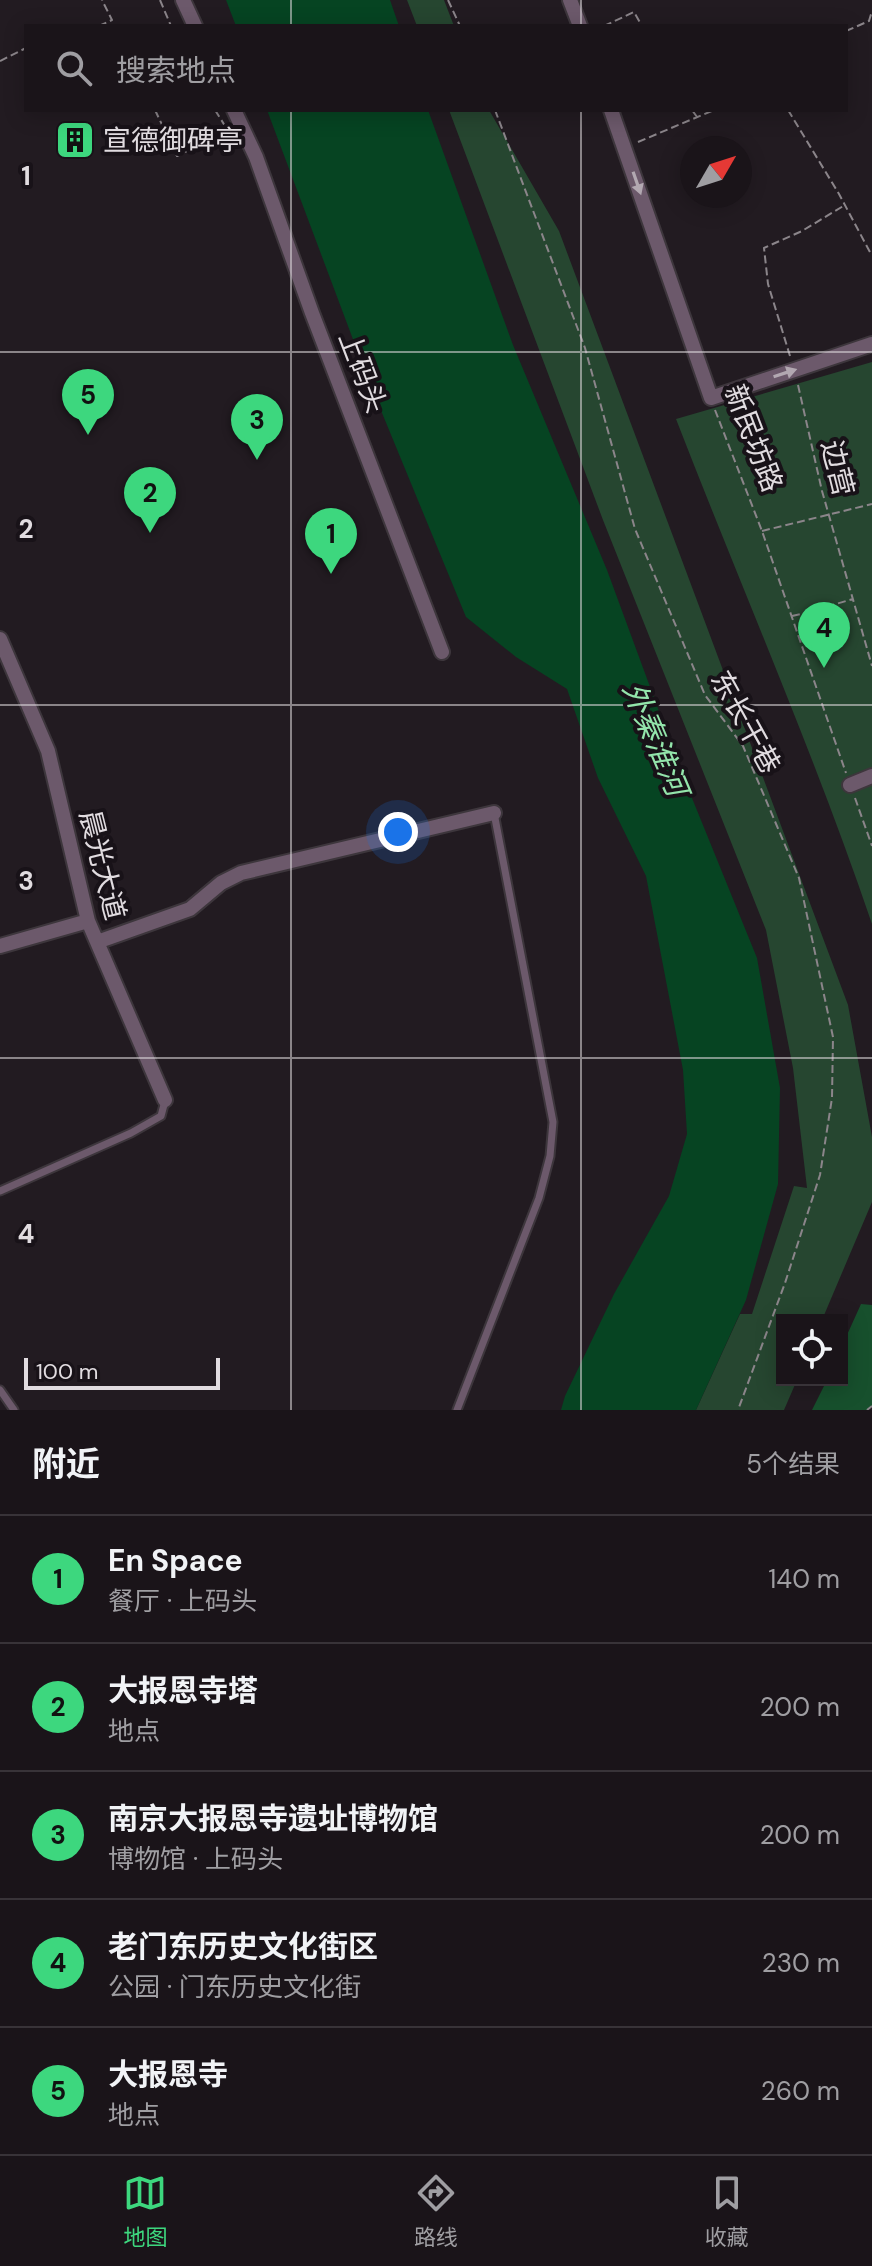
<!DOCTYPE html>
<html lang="zh">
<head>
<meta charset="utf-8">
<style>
  body { margin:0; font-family:"DM Sans","Noto Sans SC",sans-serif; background:#272126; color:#f1f3f6 }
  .controls { position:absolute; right:24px; bottom:24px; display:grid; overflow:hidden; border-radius:0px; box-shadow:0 4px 20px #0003 }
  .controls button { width:72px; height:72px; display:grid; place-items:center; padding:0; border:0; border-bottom:2px solid #383338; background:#1a1419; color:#f1f3f6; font:40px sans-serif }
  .compass { position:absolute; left:680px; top:136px; width:72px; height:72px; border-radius:50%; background:#1a1419; box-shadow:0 4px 20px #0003; rotate:51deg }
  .scale { position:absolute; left:24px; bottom:20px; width:196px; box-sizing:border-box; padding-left:8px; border:4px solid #e1dce0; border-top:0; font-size:22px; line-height:28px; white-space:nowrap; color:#e1dce0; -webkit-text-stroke:6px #181218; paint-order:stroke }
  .you { position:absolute; left:398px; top:832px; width:28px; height:28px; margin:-20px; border:6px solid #fff; border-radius:50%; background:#1a73e8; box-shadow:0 0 0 12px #1a73e833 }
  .badge { display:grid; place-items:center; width:52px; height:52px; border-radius:50%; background:#3dd77e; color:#111; font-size:26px; font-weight:700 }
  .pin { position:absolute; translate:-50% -66px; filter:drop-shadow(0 2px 4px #0008) }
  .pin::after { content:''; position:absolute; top:42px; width:28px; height:24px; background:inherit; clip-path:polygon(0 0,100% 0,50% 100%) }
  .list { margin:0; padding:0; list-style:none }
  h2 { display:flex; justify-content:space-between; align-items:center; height:104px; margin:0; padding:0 32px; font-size:34px }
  h2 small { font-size:26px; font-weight:400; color:#9f9ea2 }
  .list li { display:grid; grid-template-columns:52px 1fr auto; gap:24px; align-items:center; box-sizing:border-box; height:128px; padding:0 32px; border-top:2px solid #383338 }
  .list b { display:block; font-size:30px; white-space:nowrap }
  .list p { margin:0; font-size:26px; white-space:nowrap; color:#9f9ea2 }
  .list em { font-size:26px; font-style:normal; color:#9f9ea2 }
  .icon { flex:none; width:44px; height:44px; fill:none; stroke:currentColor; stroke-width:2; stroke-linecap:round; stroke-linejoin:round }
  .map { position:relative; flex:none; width:872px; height:1410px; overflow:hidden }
  .search { position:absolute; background:#1a1419; box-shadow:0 4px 20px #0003; left:24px; right:24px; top:24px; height:88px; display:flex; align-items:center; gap:20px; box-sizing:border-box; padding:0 28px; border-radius:0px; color:#9f9ea2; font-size:30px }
  .sheet { height:744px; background:#1a1419 }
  nav { display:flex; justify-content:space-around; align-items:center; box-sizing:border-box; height:112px; border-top:2px solid #383338; background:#1a1419; font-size:22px; color:#9f9ea2 }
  nav a { display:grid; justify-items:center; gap:4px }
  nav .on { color:#3dd77e }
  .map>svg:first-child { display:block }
</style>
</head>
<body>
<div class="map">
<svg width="872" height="1410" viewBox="0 0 872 1410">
  <rect width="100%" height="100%" fill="#221b21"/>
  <path fill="#264630" d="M407 0H444L454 26H417Z
    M449 110H489L559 231 848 1005 872 1137V1202L822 1320H782V1380H797L784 1410H696L740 1314H752L794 1186 807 1188 793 1068 766 930 603 520Z
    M872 362V924C814 753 741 587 676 419Z"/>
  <path fill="#17502d" d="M861 1304 872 1305V1406L867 1410H812L827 1380H842V1346Z"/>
  <path fill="#064422" d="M226 0H390L399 26H236Z
    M267 110H428L513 345 607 570 681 771 757 958 780 1088 778 1184 746 1300 696 1410H561L565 1396 614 1294 669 1196 687 1134 683 1070 646 876 598 778 567 689 516 657 466 617 366 374Z"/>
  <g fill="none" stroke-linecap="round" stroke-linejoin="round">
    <defs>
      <path id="lane" d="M0 1191 131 1133 161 1116 165 1101
        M0 1390 14 1410
        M457 1410 539 1198 550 1156 553 1122 494 813"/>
      <path id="street" d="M183 0 195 26
        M570 0 580 26
        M234 110 256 157 312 313 442 652
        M611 110 711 398 872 344
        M0 639 48 751 88 921 165 1100
        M850 785 872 776
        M97 942 190 909 221 883 241 873 494 813
        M0 946 88 921"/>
    </defs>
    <use href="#lane" stroke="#3d363c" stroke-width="11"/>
    <use href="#street" stroke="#3d363c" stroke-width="18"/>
    <path stroke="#8b858a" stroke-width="2" stroke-dasharray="8 4" stroke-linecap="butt" d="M160 0 171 26
      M448 0 460 26
      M99 26 112 20 102 0
      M604 26 634 12 642 26
      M846 31 869 21 872 11
      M0 61 26 48
      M155 110 177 156 228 132
      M215 110 227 129
      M495 110 585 348 635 529 705 695 743 746 799 878 833 1037 832 1098 820 1175 785 1283 738 1410
      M692 110 697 117
      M788 110 839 194 871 254
      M638 142 714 110
      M790 356 768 284 764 248 802 231 845 205
      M798 385 822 491 872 666
      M715 410 762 531 846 773
      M762 531 872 504
      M792 616 801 614 803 622
      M803 622 808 621 805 613 853 599
      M855 798 872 846
      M867 1410 872 1406"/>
    <use href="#lane" stroke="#6c596b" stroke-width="7"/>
    <use href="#street" stroke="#6c596b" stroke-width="14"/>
  </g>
  <defs><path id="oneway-solid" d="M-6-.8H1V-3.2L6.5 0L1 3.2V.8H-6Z" transform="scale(2)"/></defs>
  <g fill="#b2a8b1">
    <use href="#oneway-solid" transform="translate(637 183) rotate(71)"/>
    <use href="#oneway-solid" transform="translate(785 373) rotate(-18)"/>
  </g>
  <path fill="none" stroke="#e1dce0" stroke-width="2" stroke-opacity="0.55" d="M291 0V26M581 0V26M291 110V1410M581 110V1410M0 352H872M0 705H872M0 1058H872"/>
  <defs>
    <symbol id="building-square" viewBox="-11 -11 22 22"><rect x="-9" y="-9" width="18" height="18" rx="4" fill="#3dd77e" stroke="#181218"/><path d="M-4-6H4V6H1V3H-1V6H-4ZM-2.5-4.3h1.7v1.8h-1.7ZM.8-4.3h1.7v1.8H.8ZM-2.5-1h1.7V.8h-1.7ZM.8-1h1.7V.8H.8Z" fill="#111"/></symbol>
  </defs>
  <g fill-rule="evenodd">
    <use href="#building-square" x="53" y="118" width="44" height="44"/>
  </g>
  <g text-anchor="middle" stroke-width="8" stroke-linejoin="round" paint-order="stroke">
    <g font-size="28" fill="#e1dce0" stroke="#181218" text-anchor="start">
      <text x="103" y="150">宣德御碑亭</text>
    </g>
    <g font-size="28" fill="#e1dce0" stroke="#181218">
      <text transform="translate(363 372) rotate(69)" y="10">上码头</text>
      <text transform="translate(754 438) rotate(69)" y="10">新民坊路</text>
      <text transform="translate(838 468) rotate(76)" y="10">边营</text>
      <text transform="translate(746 722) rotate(61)" y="10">东长干巷</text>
      <text transform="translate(103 865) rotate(76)" y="10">晨光大道</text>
    </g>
    <g font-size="30" font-style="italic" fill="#93e5ab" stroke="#181218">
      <text transform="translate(655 739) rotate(67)" y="10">外秦淮河</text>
    </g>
  </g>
  <g font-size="26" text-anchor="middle" font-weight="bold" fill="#e1dce0" stroke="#181218" stroke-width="8" stroke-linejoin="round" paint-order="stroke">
    <text x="26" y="185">1</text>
    <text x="26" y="538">2</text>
    <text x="26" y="890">3</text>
    <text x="26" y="1243">4</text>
  </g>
</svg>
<div class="controls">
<button><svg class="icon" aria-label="locate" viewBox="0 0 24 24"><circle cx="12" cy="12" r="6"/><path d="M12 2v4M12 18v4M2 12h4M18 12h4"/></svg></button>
</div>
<svg class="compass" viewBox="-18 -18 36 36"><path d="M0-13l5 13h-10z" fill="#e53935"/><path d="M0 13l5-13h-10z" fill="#9f9ea2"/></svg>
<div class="scale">100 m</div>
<div class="you"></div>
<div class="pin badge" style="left:331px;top:574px">1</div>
<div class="pin badge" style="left:150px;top:533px">2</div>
<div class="pin badge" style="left:257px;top:460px">3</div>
<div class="pin badge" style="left:824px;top:668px">4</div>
<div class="pin badge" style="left:88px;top:435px">5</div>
<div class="search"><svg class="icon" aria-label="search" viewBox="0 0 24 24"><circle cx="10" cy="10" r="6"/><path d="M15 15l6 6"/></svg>搜索地点</div>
</div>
<section class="sheet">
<h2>附近<small>5个结果</small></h2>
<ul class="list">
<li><span class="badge">1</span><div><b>En Space</b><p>餐厅 · 上码头</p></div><em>140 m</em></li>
<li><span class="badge">2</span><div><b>大报恩寺塔</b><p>地点</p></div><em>200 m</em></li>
<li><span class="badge">3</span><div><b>南京大报恩寺遗址博物馆</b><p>博物馆 · 上码头</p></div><em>200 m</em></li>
<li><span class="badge">4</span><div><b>老门东历史文化街区</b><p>公园 · 门东历史文化街</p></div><em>230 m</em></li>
<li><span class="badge">5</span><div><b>大报恩寺</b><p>地点</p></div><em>260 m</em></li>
</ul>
</section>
<nav>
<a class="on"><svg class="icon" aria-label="map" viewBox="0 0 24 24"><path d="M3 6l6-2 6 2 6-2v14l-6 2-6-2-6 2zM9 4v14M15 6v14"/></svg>地图</a>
<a><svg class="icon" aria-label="directions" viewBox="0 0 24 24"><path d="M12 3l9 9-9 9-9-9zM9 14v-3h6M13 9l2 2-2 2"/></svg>路线</a>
<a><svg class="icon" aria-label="saved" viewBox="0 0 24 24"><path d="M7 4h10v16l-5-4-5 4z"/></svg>收藏</a>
</nav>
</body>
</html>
